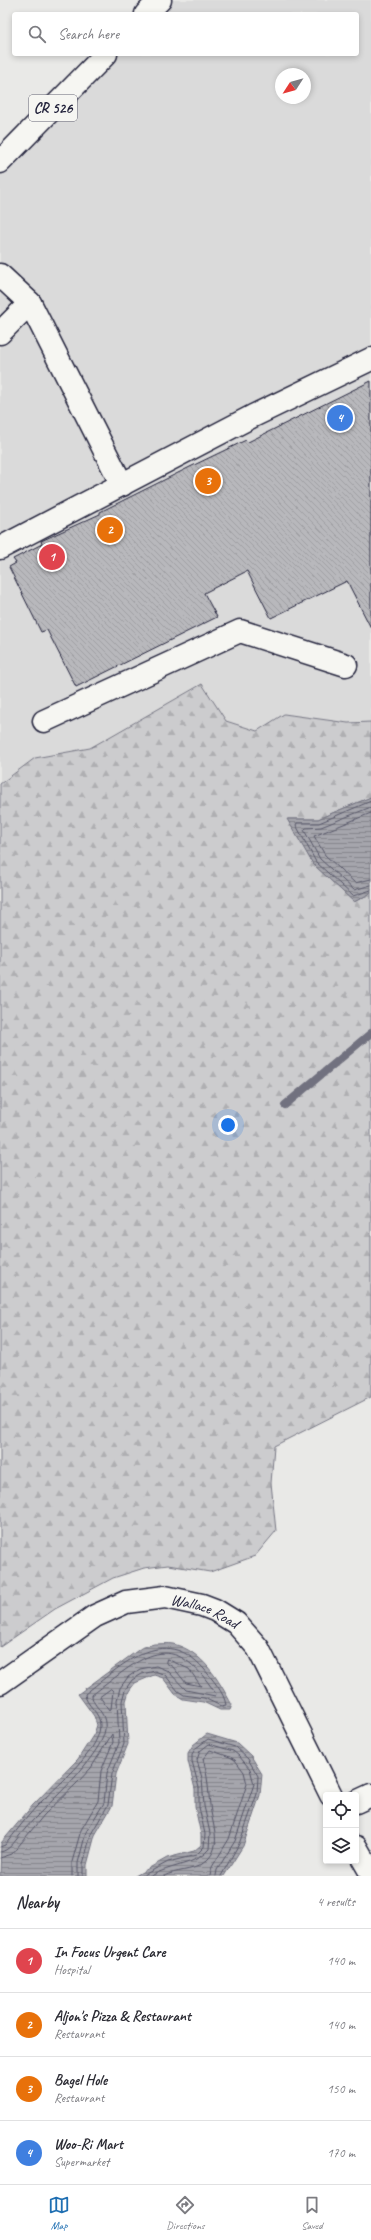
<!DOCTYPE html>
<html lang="en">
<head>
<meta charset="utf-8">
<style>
  body { margin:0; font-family:Caveat,sans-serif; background:#f7f7f7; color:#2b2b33 }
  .controls { position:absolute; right:12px; bottom:12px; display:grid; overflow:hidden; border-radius:4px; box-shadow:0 2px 6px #0003 }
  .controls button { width:36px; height:36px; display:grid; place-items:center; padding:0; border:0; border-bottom:1px solid #e1e1e2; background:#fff; color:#2b2b33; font:20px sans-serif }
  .compass { position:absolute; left:275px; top:68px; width:36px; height:36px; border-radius:50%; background:#fff; box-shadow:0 2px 6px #0003; rotate:234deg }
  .you { position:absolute; left:228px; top:1125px; width:14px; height:14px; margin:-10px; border:3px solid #fff; border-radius:50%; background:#1a73e8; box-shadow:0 0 0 6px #1a73e833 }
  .badge { display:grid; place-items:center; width:26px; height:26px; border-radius:50%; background:#1f6fb2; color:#fff; font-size:13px; font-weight:700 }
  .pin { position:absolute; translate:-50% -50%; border:2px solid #fff; box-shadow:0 1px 4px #0006 }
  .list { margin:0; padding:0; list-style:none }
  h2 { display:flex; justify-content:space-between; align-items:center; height:52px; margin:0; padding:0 16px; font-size:17px }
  h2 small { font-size:13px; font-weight:400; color:#7c7c81 }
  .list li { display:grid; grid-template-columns:26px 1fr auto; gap:12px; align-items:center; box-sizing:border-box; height:64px; padding:0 16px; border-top:1px solid #e1e1e2 }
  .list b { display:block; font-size:15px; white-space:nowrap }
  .list p { margin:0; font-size:13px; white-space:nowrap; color:#7c7c81 }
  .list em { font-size:13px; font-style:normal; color:#7c7c81 }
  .icon { flex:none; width:22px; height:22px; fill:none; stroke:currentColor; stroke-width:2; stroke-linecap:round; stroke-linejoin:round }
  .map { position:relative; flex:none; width:371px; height:1876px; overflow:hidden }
  .search { position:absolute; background:#fff; box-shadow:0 2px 6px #0003; left:12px; right:12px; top:12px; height:44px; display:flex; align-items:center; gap:10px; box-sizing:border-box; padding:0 14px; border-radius:4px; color:#7c7c81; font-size:15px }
  .sheet { height:308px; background:#fff }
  nav { display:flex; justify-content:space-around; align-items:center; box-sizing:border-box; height:56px; border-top:1px solid #e1e1e2; background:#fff; font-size:11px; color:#7c7c81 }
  nav a { display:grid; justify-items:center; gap:2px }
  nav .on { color:#1f6fb2 }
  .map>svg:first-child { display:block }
</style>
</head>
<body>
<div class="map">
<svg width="371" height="1876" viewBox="0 0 371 1876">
  <defs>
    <pattern id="forest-firs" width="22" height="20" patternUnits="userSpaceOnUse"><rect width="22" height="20" fill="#ccccce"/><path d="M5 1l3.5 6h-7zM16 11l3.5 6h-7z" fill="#afafb2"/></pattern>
    <pattern id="water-rules" width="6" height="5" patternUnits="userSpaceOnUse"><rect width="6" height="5" fill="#a5a5ac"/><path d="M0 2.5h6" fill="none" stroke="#86868d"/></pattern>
    <pattern id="building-back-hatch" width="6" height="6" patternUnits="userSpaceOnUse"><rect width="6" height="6" fill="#b8b8bc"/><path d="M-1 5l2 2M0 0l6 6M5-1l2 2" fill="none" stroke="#9e9ea2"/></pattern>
  </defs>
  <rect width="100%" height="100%" fill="#e9e9e7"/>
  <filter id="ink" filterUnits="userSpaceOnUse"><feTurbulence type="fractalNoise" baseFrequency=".025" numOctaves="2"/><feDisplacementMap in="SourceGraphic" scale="8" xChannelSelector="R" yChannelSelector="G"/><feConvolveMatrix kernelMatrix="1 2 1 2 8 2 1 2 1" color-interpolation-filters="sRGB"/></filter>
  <g filter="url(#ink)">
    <path fill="#dadada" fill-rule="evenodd" d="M160 0H371V722L348 723 284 714 257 731 226 721 201 685 90 748 35 758 0 784V162L106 54H357V14H146ZM281 74H305V98H281Z"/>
    <path fill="url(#forest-firs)" stroke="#777784" d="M202 684 226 721 257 731 284 714 348 723 371 722V797L318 819H288L313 864 354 902 371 893V1397L274 1446 271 1483 276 1531 255 1556 210 1572 168 1565 144 1568 113 1578 55 1609 0 1647V784L35 758 90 748Z"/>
    <path fill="url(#water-rules)" stroke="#71717f" d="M371 797V893L354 902 313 864 287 819H318Z
      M154 1644C160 1644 167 1643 173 1644 203 1651 219 1681 232 1705L230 1710H220L203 1702 183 1699 175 1694 163 1678 154 1675 135 1683 129 1691 126 1701 128 1744 116 1774 112 1806 95 1835 87 1865V1876H0L1 1843 33 1805 78 1759 94 1734 97 1725 94 1716 78 1694 141 1648Z
      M207 1734 237 1743 251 1756 262 1774 260 1795 243 1846 224 1876H135L167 1858 194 1851 201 1845V1835L195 1807V1789L188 1761V1753L193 1745Z"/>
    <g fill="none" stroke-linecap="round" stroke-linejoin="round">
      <path stroke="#565668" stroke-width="1" d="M371 801 319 823H297L296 825 316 862 353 896 371 890
        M371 807 321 827 306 828 304 830 320 859 354 890 371 885
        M371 813 314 836 325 855 355 883 371 879
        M167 1659 189 1669 201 1686 186 1683 173 1667 166 1663Z
        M111 1689 113 1691 111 1709 109 1710 100 1697Z
        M0 1847 5 1845C15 1833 25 1819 36 1807 54 1788 99 1753 100 1726 101 1712 85 1705 85 1694 121 1666 163 1622 204 1669 212 1679 224 1692 226 1705L221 1706 204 1698 184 1695 178 1691 165 1675 155 1671 142 1674 132 1680 125 1690 122 1701 124 1744 112 1774 108 1805 91 1834 83 1864V1876
        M0 1852C9 1851 15 1841 20 1835 40 1810 66 1790 85 1765 92 1756 101 1744 104 1734 110 1712 92 1708 92 1695 144 1656 171 1625 216 1694L215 1696 186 1690 168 1671 156 1666 140 1669 128 1677 120 1688 117 1700 119 1743 107 1773 104 1803 86 1832 78 1863V1876
        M0 1858 12 1854 44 1815 77 1783 91 1768 112 1734 113 1742 101 1771 98 1801 81 1830 72 1862V1876
        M142 1876 168 1862 196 1855 204 1847 205 1834 199 1807V1788L192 1761V1754L196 1748 208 1739 235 1747 248 1759 258 1776 257 1794 239 1844 221 1876
        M151 1876C169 1865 197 1865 209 1849L210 1833 204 1806 202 1778 197 1760 200 1751 209 1744 233 1751 239 1756 250 1769 254 1784 235 1841 217 1870 216 1876
        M164 1876C176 1870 192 1871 202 1864 225 1849 212 1826 210 1805 208 1788 208 1776 203 1759L210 1750 230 1757 235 1760 244 1772 247 1784 229 1839 212 1867 210 1876"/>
      <path stroke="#71717f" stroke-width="8" d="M285 1105 371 1033"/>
    </g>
    <path fill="url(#building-back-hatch)" stroke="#22223b" d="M371 381V628L347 581 271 618 247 571 204 593 217 617 76 687 47 630 41 632 9 567 16 563 13 559 42 544 41 541 100 514V512L190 467 246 440 248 442Z"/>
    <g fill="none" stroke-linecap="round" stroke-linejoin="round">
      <defs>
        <g id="minor">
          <path d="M0 275 30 303 122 485"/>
          <path d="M0 333 30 303"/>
          <path d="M0 548 253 416 371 359"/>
          <path d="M44 721 240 631 346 665"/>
          <path id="s1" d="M0 1683 95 1616 126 1602 165 1597 202 1605 215 1610 236 1623 258 1648 331 1795"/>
          <path d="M356 1802 371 1795"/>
          <path d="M356 1847 371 1873"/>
        </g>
        <path id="major" d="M146 14 160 0
          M0 162 106 54"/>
      </defs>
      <use href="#minor" stroke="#22223b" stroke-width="25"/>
      <use href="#major" stroke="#22223b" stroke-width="25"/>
      <use href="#minor" stroke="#f6f6f2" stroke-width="22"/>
      <use href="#major" stroke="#f6f6f2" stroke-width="22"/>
    </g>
  </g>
  <g text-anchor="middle" stroke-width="3" stroke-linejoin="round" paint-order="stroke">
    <rect fill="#f6f6f2" stroke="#626272" stroke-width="1" x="29" y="95" width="48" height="26" rx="3"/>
    <g font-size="15" font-weight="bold" fill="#22223b">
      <text x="53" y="113">CR 526</text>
    </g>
    <g font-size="16" fill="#22223b" stroke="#f6f6f2">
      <text dy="6" stroke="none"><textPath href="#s1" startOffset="232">Wallace Road</textPath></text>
    </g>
  </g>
</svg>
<div class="controls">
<button><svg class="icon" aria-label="locate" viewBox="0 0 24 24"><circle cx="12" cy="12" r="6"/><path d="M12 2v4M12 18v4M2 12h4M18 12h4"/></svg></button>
<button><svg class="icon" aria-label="layers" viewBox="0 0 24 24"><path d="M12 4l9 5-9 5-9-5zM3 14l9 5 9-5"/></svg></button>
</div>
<svg class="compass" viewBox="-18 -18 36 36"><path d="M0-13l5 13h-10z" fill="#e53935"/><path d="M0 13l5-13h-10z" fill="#7c7c81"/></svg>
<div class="you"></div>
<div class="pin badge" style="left:52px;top:557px;background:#e0444e">1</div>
<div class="pin badge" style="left:110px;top:530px;background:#e8710a">2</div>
<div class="pin badge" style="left:208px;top:481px;background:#e8710a">3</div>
<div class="pin badge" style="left:340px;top:418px;background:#3f7fe0">4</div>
<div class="search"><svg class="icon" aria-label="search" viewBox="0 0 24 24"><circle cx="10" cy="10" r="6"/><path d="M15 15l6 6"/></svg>Search here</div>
</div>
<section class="sheet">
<h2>Nearby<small>4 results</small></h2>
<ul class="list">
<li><span class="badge" style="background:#e0444e">1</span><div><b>In Focus Urgent Care</b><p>Hospital</p></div><em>140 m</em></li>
<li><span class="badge" style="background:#e8710a">2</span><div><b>Aljon's Pizza &amp; Restaurant</b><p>Restaurant</p></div><em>140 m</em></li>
<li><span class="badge" style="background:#e8710a">3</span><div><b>Bagel Hole</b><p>Restaurant</p></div><em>150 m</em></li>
<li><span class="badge" style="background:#3f7fe0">4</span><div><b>Woo-Ri Mart</b><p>Supermarket</p></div><em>170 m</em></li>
</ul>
</section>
<nav>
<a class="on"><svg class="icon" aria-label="map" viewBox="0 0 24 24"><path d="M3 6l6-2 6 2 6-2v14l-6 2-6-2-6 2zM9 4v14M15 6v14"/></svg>Map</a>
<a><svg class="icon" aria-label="directions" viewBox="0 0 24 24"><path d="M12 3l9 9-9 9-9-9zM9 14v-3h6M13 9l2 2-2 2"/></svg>Directions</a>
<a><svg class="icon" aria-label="saved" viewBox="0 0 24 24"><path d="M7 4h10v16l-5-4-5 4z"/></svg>Saved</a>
</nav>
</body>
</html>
